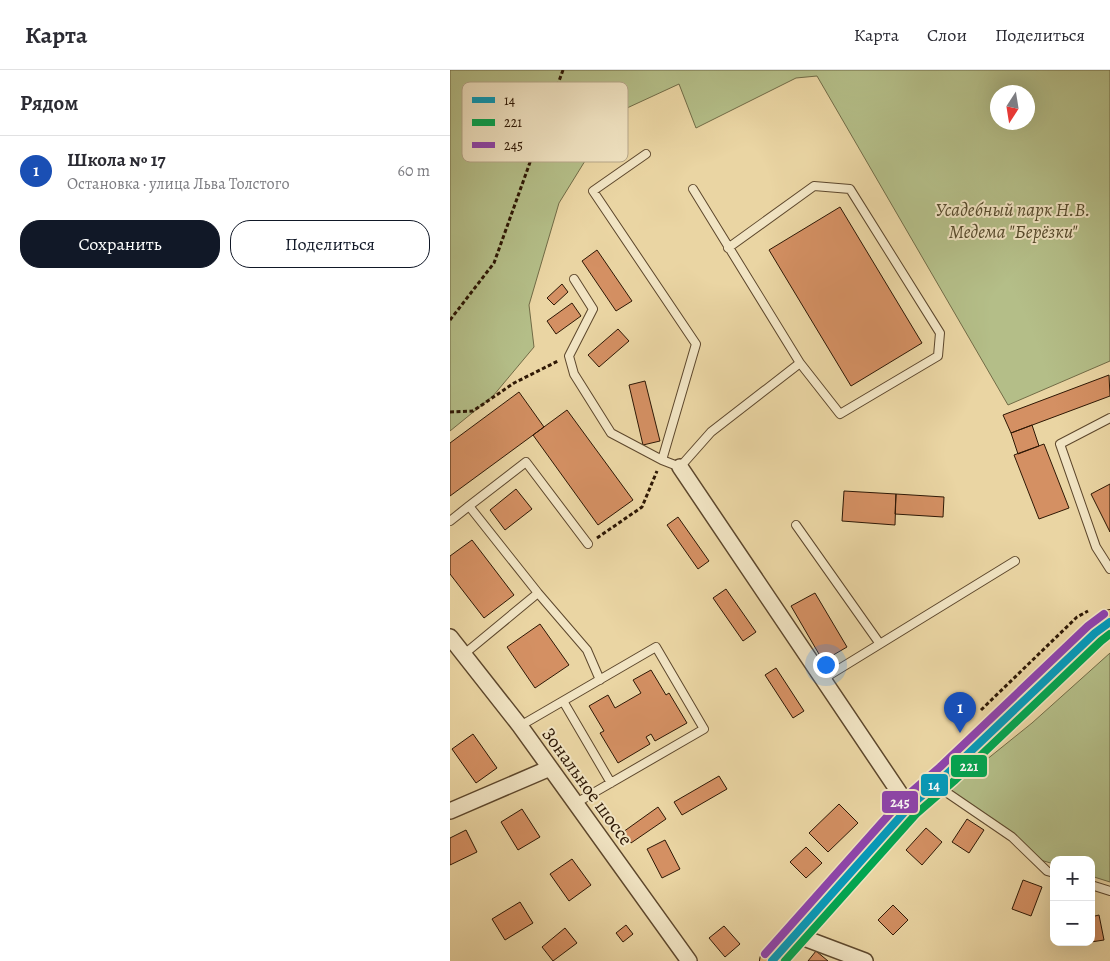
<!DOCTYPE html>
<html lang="ru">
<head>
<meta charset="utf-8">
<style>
  body { margin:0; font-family:Alegreya,serif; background:#f2f2f3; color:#2b2b33 }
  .controls { position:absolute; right:15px; bottom:15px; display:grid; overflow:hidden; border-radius:10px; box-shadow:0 5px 20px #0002 }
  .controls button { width:45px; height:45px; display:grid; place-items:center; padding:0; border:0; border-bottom:1px solid #e1e1e2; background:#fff; color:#2b2b33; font:25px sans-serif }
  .compass { position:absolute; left:540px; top:15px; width:45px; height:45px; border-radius:50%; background:#fff; box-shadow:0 5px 20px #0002; rotate:192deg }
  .you { position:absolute; left:375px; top:594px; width:18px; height:18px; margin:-12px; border:4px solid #fff; border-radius:50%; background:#1a73e8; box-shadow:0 0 0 8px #1a73e833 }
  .badge { display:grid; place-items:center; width:32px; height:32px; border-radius:50%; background:#111827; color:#fff; font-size:16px; font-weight:700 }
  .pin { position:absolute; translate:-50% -41px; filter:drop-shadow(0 1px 2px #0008) }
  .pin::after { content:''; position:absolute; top:26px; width:18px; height:15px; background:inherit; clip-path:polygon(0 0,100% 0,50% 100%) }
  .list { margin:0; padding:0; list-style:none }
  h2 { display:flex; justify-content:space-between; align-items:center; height:65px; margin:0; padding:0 20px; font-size:21px }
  h2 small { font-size:16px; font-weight:400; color:#7c7c81 }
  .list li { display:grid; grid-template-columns:32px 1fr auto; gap:15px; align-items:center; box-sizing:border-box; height:70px; padding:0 20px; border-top:1px solid #e1e1e2 }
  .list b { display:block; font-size:19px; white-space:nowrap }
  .list p { margin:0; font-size:16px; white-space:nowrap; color:#7c7c81 }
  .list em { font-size:16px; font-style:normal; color:#7c7c81 }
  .actions { display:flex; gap:10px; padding:15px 20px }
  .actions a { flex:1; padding:11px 0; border:1px solid #111827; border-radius:20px; text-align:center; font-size:18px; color:#111827 }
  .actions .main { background:#111827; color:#fff }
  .map { position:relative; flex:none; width:660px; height:891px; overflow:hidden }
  header { display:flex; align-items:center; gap:30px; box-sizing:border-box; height:70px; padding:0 25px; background:#fff; border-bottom:1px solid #e1e1e2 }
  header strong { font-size:24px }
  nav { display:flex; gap:28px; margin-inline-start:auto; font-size:18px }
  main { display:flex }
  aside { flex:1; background:#fff }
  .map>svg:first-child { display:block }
</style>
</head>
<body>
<header>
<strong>Карта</strong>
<nav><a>Карта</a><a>Слои</a><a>Поделиться</a></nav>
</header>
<main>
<aside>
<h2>Рядом<small></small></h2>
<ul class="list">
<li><span class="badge" style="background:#1a4fb4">1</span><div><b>Школа № 17</b><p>Остановка · улица Льва Толстого</p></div><em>60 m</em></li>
</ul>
<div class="actions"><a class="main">Сохранить</a><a>Поделиться</a></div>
</aside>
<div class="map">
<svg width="660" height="891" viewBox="0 0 660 891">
  <rect width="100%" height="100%" fill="#ead5a3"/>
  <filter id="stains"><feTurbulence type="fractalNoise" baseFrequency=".004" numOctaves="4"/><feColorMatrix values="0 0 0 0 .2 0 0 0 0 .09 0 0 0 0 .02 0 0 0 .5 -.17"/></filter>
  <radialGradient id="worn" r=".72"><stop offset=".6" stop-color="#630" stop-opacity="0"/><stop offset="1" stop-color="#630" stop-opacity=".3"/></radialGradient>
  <path fill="#b4be88" stroke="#716b46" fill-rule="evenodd" d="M0 0H660V291L558 335 367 6 346 8 246 58 229 14 164 44 109 133 79 235 84 277 43 326 0 361ZM548 22H578V52H548Z
    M660 583V812L641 806V790H604V794L587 789 500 719 582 653Z"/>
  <path fill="#d49063" stroke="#2e1805" d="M390 137 472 273 401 316 319 180Z
    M147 180 182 231 166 241 132 191Z
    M112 214 118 222 104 235 97 228Z
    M122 233 131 246 106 264 97 251Z
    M168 259 179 271 149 297 138 285Z
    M659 305 660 326 561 363 553 345Z
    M195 311 210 371 193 375 179 315Z
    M69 322 94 357 0 426V373Z
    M117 340 183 430 148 455 83 365Z
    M582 355 589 376 568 384 561 363Z
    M594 374 619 438 589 449 564 385Z
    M660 414V462L641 424Z
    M66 419 82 439 55 460 40 440Z
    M394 421 446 424 445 455 392 451Z
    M446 424 494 427 493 447 445 444Z
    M228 447 259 491 248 499 217 455Z
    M22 470 64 525 34 548 0 504V486Z
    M276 519 306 562 293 571 263 528Z
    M365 523 397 577 373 591 341 536Z
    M90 554 119 595 85 618 57 577Z
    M326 598 354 641 343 648 315 605Z
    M201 600 216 625 219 623 237 653 205 671 201 664 196 667 200 674 168 693 150 663 154 661 139 636 158 625 165 638 191 623 183 610Z
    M23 664 47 698 26 713 2 679Z
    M269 706 277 719 232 745 224 732Z
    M389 734 408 753 378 782 359 763Z
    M208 737 216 749 181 773 173 762Z
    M72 739 90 767 68 780 51 752Z
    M517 749 534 760 519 783 502 772Z
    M476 758 492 772 472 795 456 780Z
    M16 760 27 782 0 795V768Z
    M215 770 230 799 212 808 197 779Z
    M356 777 372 793 356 808 340 792Z
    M122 789 141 815 119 831 100 804Z
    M573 810 592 817 581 846 562 839Z
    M70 832 83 853 55 870 42 849Z
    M443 835 458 850 443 865 428 850Z
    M649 845 654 870 641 872V847Z
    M176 855 183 864 173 872 166 863Z
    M274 856 290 874 275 887 259 868Z
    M115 858 127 873 103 891 92 877Z
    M366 881 378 891H358Z"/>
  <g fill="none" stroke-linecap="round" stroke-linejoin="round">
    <defs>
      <path id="lane" d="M196 84 143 121 246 274 212 390
        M278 178 364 116 400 119 490 263 488 286 390 344 350 293
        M124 209 143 239 119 286 124 304 161 363 212 390 230 397 261 362 350 293 243 119
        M660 348 610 374 646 477 660 499
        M19 436 76 392 138 474
        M0 451 19 436 88 523 137 580 150 610
        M346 455 430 574
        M13 585 88 523
        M374 610 381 604 565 491
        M113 631 161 713
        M70 656 206 577 254 659 126 733
        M488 714 499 724 562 767 597 801 604 803
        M641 815 660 821"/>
      <path id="street" d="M230 397 459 737
        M0 567 70 656 239 891
        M0 741 100 698
        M346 865 415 891"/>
      <path id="primary" d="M322 891 459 737 497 704 645 563 660 552"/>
    </defs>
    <use href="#lane" stroke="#5d472c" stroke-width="10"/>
    <use href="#street" stroke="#5d472c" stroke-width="18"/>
    <use href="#primary" stroke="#2e1805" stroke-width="26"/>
    <path stroke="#2e1805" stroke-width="3" stroke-dasharray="4 2.5" stroke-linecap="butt" d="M0 250 44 193 113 0
      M0 342 23 341 64 313 108 291
      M147 468 192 437 207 401
      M531 640 627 547 638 541"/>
    <use href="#lane" stroke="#f1e4c3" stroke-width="8"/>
    <use href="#street" stroke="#f1e4c3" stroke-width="15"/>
    <use href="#primary" stroke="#e5ba72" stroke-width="24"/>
    <defs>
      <path id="bus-1" d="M322 891 459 737 497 704 645 563 660 552"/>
      <path id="bus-2" d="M335 891 466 744 504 711 651 571 660 564"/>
      <path id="bus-3" d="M315 884 452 730 490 697 638 556 654 544"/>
    </defs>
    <use href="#bus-1" stroke="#f1e4c3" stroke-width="11"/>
    <use href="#bus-2" stroke="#f1e4c3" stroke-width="11"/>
    <use href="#bus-3" stroke="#f1e4c3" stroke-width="11"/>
    <use href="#bus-1" stroke="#059aba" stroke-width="8"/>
    <use href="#bus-2" stroke="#00a651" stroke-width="8"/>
    <use href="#bus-3" stroke="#8e44ad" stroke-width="8"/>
  </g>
  <g text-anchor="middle" stroke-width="4" stroke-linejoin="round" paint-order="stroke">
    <g font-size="19" font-style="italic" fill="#564a2c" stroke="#f1e4c3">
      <text x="563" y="146">Усадебный парк Н.В.<tspan x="563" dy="22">Медема "Берёзки"</tspan></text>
    </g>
    <g font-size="19" fill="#2e1805" stroke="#f1e4c3">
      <text transform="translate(138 716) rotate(54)" y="7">Зональное шоссе</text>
    </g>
  </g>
  <rect x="12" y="12" width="166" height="80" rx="8" fill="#f1e4c3" stroke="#b6a78a" stroke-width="1"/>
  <rect x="22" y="27" width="23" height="6" fill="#059aba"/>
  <rect x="22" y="49" width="23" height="7" fill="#00a651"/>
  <rect x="22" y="72" width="23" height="6" fill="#8e44ad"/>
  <g font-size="14" fill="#2e1805">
    <text x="54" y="35">14</text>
    <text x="54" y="57">221</text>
    <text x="54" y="80">245</text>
  </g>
  <g stroke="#f1e4c3" stroke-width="2">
    <rect x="500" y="684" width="38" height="24" rx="5" fill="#00a651"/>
    <rect x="470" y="703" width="29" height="24" rx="5" fill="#059aba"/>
    <rect x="431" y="720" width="38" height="24" rx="5" fill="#8e44ad"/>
  </g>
  <g font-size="14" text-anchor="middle" font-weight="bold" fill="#fff">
    <text x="519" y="701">221</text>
    <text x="484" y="720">14</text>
    <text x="450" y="737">245</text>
  </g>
  <rect width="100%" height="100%" filter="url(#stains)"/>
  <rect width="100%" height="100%" fill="url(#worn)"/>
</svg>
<div class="controls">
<button>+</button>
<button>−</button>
</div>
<svg class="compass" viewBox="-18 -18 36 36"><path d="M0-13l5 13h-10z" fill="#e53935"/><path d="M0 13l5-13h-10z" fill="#7c7c81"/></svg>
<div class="you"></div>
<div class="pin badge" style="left:510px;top:663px;background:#1a4fb4">1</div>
</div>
</main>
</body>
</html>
